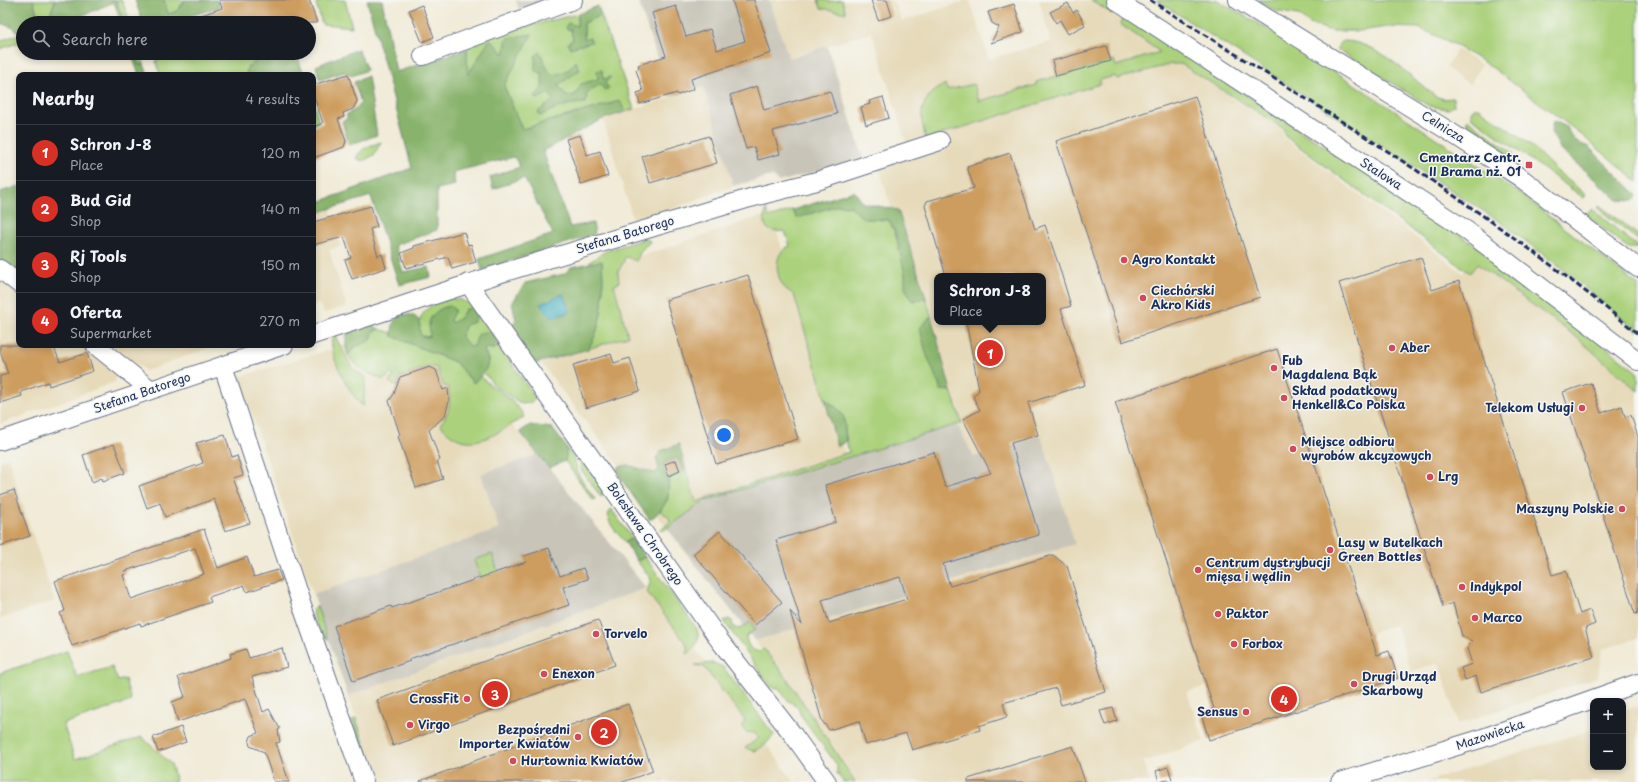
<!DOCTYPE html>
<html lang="en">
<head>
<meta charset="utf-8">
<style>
  body { margin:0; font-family:"Playpen Sans",sans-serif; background:#20242c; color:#f1f3f6 }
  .controls { position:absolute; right:12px; bottom:12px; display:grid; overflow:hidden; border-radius:8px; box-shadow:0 2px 6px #0003 }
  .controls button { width:36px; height:36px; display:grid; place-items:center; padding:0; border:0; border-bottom:1px solid #363941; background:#171b24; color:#f1f3f6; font:20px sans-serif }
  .you { position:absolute; left:724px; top:435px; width:14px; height:14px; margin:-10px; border:3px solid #fff; border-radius:50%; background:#1a73e8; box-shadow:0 0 0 6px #1a73e833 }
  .badge { display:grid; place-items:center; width:26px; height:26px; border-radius:50%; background:#d93025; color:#fff; font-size:13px; font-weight:700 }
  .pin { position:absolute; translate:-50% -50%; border:2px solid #fff; box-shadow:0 1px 4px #0006 }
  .popup { position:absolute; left:934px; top:273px; width:112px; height:52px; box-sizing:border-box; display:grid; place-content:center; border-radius:8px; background:#171b24; filter:drop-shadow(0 1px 3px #0005); font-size:13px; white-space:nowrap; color:#9ea1a6 }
  .popup b { font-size:15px; color:#f1f3f6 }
  .popup::after { content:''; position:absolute; left:50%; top:100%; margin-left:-8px; border:8px solid transparent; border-top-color:#171b24 }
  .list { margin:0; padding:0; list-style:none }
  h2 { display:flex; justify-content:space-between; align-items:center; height:52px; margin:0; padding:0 16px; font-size:17px }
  h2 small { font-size:13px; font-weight:400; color:#9ea1a6 }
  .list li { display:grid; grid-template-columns:26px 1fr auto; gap:12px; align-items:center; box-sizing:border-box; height:56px; padding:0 16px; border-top:1px solid #363941 }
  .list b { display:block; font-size:15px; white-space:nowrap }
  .list p { margin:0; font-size:13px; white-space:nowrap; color:#9ea1a6 }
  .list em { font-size:13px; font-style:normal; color:#9ea1a6 }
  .icon { flex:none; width:22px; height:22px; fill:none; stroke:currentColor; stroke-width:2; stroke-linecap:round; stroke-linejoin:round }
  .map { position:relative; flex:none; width:1638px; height:782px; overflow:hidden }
  .search { position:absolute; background:#171b24; box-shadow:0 2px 6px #0003; left:16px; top:16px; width:300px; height:44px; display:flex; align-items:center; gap:10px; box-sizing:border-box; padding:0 14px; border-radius:22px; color:#9ea1a6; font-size:15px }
  .panel { position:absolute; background:#171b24; box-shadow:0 2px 6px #0003; left:16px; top:72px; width:300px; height:276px; border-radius:8px }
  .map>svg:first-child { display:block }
</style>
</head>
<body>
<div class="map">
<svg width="1638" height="782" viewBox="0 0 1638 782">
  <rect width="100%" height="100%" fill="#f6f6f2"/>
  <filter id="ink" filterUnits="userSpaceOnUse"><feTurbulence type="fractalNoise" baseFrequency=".025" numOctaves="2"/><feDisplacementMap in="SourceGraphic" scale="8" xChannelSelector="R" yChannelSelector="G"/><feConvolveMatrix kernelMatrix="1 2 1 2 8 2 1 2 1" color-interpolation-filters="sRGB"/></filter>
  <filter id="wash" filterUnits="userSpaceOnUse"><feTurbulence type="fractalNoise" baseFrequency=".012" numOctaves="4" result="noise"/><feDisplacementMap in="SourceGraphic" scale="16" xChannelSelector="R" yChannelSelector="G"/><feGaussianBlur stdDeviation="0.9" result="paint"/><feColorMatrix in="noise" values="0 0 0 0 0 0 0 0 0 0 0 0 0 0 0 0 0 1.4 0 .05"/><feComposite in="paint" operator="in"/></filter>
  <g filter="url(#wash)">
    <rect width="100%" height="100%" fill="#f1ebd8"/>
    <path fill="#e6daba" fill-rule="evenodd" d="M769 0H893L902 21 962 2 963 0H970L989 59 1051 42 1039 0H1091L1171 52 1230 97 1281 128 1284 138 1463 273 1474 258 1577 336 1638 388V638L1602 649 1598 677 1458 724 1439 663 1411 671 1396 625 1187 692 1204 741 1143 762 1150 782H854L788 682 755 641 1075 544 974 457 957 424 878 165 907 145 872 32 789 58ZM937 276H1043V322H937Z
      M1457 49 1481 65 1470 85 1446 68Z
      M704 87 733 186 634 223 603 119Z
      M330 208 341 246 329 250 347 307 323 313 319 304 313 306V214Z
      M771 213 846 456 667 528 541 363 626 337 605 268Z
      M0 272 19 287V345H91L118 367 115 382 0 424Z
      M385 333 455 362 538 454 481 474 499 529 313 594 239 377Z
      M111 345H216L146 371Z
      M8 458 54 601 0 619V461Z
      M646 588 714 672 794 782H377L348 696Z
      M1638 706V782H1426L1593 729V767H1623V710Z"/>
    <path fill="#c8c4b8" d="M516 0H547L519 9Z
      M638 0H769L789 58 827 46 863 158 779 182 772 176 733 186 704 87 670 97Z
      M957 424 974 457 1041 435 1075 544 755 641 667 528 707 496Z
      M538 454 646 588 348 696 313 594 499 529 481 474Z"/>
    <path fill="#abd17c" stroke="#63806d" d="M33 0H55L51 12 43 19 38 17Z
      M116 0H122L130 23H124Z
      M164 0H185L177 11 168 14Z
      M325 0H345L352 27 322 24 316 3Z
      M818 0H826L828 2 842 0 846 13 821 8Z
      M1091 0H1109L1114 8 1112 14Z
      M1156 0H1217L1295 45 1522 195 1638 285V331L1561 268 1502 223Z
      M1258 0H1638V182L1578 132 1493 68 1454 44 1419 28 1388 27 1359 31H1332L1310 24 1298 15 1276 11Z
      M578 14 577 26 566 28 571 30 573 40 568 43 570 48 584 39V23L601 15 634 109 625 112 619 101 522 129 504 86V54L491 40 467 76V49L486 36Z
      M1124 15 1507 266 1638 373V391L1575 336 1477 264 1470 273 1286 137 1283 128 1181 64H1171L1117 79 1115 76 1100 80V84L926 139C918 111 920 99 945 84L947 90 974 84 979 101 1036 85V82L1114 60 1116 66 1160 52 1120 24Z
      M19 34 23 41 0 49V41Z
      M1344 41C1376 41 1411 77 1435 96L1444 99 1453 98 1454 106 1448 109 1429 106 1337 49 1339 44Z
      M134 53H140L144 64 139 65Z
      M177 53H235L236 57 250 53H264V57L248 66 246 75H160L156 60Z
      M313 102 319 122 313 125Z
      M1474 108H1479L1529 144 1557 171 1586 195 1584 198 1471 117V112Z
      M1467 119 1513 153 1511 158 1486 140 1481 141C1474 135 1465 129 1467 119Z
      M381 142 374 155 363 161 356 158C362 147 370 146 381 142Z
      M838 205 850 206 864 219 889 220C897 236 903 256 905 274 906 288 905 288 912 301L926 298 931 316 920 328 941 390 951 391 962 423 705 501 663 531 661 529 670 522 669 517 660 511 668 499 669 477 686 470 696 502 849 452C841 424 852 419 825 399L794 295C791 292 786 290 784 287 775 275 773 252 790 246L785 231C764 233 763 227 766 208L769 218 792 210 797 218Z
      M1599 205 1638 235V240L1599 209Z
      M1592 209 1638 247V248H1628L1585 214Z
      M647 238 650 242 643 248 636 261 626 257 618 272 619 283 614 285 628 336 588 349C604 325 604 289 602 262L587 264 606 251Z
      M443 298C474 299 474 308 491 331L484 332 474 346 469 347 461 336 466 325 474 322 466 309 460 318 452 323 450 320 431 332 429 337 421 336C414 317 428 306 443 298Z
      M379 329 392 333V336L455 362 473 383 480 376C492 388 519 402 524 417 495 434 467 458 440 424 451 412 451 401 448 386L444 387 437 368 431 366 408 373 409 375 399 376 397 386 389 382 394 376 390 373 384 380C370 374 357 369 348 355L355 347 371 340 373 332Z
      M333 332 352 368 366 378 363 407C349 391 326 355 333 332Z
      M500 346 536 399 529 403 522 404 497 388 483 372C490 363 490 361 484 351L486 348 493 349Z
      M567 448 574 459 579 476 595 499 593 500 565 461Z
      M578 455 602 487 603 492 601 497 582 471Z
      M611 509 632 538 625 542C619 534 602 520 611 509Z
      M492 554 498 572 480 578 474 560Z
      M645 557 697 629C701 640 695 649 687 654V645L647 592 651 579 637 561Z
      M317 606 328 640C321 633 313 621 313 610Z
      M728 619 732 621 733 627C740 631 744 627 750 622L756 629 746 636C747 646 752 655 764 649L788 680 855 782H843L837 773V765L800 714C799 707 796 705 790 702 786 700 782 692 779 688L771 687 724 621Z
      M67 651 77 677 112 667 118 681 125 679 131 701 63 724 75 759 142 737 171 764 176 782H0V673Z
      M713 663 723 667 774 735 764 746 754 751 745 748 759 738 755 733 745 732 742 726 745 720 704 667 695 665Z"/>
    <path fill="#88b36c" stroke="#527165" d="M0 0H33L38 17 43 19 51 12 55 0H116L124 23H121L114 2 65 23H23V39L14 28 0 23Z
      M135 0H164L168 14 177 11 185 0H217L219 7 167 23H143Z
      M367 0H382L396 72 467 49 468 75 490 39 504 54 507 38 532 34 504 86 522 129 620 101 625 112 603 119 543 151 570 227 593 223 595 234 482 270 479 259 553 234 524 178 493 189 490 177 520 167 514 157 453 172 455 185 437 189V230L395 245 403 272 429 267 431 277 399 285 371 196 313 214V204L412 168Z
      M598 6 601 15 584 23V39L590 38 592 42 570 48 568 43 573 39 571 30 566 28 568 23 577 26 578 14Z
      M358 49 367 70 352 76 344 72 320 80 316 66Z
      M540 52 549 72 555 75 568 70 576 61 580 70 558 85 566 96 575 95 581 84 598 79 597 71 602 70 603 79 611 77 605 83 609 88 605 90 600 84 587 93 586 103C568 103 556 108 540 116L538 112 553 100 549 93 537 99 535 96 542 88V73L535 71V56Z
      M131 53H134L139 65 144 64 148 75H139Z
      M264 53H296L304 75H246L248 66 263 57Z
      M368 76 377 135 349 145 342 121 347 119V114L355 110 361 103 354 82Z
      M1553 121 1565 126 1576 142 1589 147 1632 190 1637 196 1633 201 1618 200 1561 150 1551 132Z
      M19 186V276L0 261V192Z
      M854 191 863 203 898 210 926 298 912 301 905 288V274L895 232 889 220 864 219 850 206 838 205 797 218 792 210Z
      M602 261C604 289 604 325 588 349L533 364 510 329 516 320 512 303 525 283 564 274 571 267Z
      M450 306 455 310 450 320 452 323 460 318 466 309 471 308 476 317 474 322 466 325 461 336 469 346H474L478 335 484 332 491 331 500 346 493 349 486 348 484 351C493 367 484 371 474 383L455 362 392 336C392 331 392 324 395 320 400 313 414 312 419 321 421 325 419 331 421 336L429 337C431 332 429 330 429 324 430 314 441 307 450 306Z
      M931 316 951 391 941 390 926 353 920 328Z
      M368 322 379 329 373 332 371 340 355 347 348 355 346 348V335L355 328Z
      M825 399 838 409 844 417 846 441 837 447Z
      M530 425 552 428 567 448 565 461 549 468 520 432Z
      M679 444 686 470 682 472 677 458 663 464C672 489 672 502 650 520L616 472 618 467 628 465 654 473 659 470 656 458 661 451Z
      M632 538 645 557 637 561 625 542Z
      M356 718 377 782H371L351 721Z"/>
    <path fill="#41afbe" stroke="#2e6f8e" d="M563 294 570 312 552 318 540 304Z"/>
    <g id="blocks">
      <path fill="#cd9d5f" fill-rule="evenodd" d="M219 0H309L317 23H184V21L222 8Z
        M732 0H754L771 53 691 79 694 89 678 95 677 93 640 104 637 93 643 91 636 70 639 68 638 65 666 56 652 13 676 6 686 37 710 29 717 50 745 41Z
        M871 0H887L892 16 878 20Z
        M1068 3 1073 13 1077 10 1085 25 1068 34 1060 20 1056 23 1050 12Z
        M1014 4 1023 32 991 43 999 27 992 23 988 12Z
        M422 5 434 37 422 42 409 10Z
        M1106 46 1111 61 1056 76 1052 61Z
        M348 74 357 101 353 109 343 113 344 117 338 119 346 141 344 147 313 158V127L323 123 313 94V85Z
        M757 86 764 110 830 91 837 114 773 131 780 154 758 160 754 147 746 149 730 95Z
        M1195 96 1260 297 1122 342 1056 141Z
        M883 97 889 118 866 125 861 107 870 104 869 101Z
        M580 135 587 155 600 151 608 176 581 185 566 139Z
        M709 136 717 163 650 183 642 156Z
        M1010 153 1035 229 1045 225 1059 266 1071 306 1061 309 1085 385 1028 403 1038 435 1011 443 1039 535 943 564 950 586 1053 555 1067 566 1106 692 1061 705 1056 688 1003 703 1007 717 979 726 980 730 912 750 906 733 866 745 859 721 829 730 822 721 790 611 802 625 776 540 836 522 825 485 934 452 945 487 991 473 963 419 980 410 973 397 979 390 966 322H1043V276H946L925 206 927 201 974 188 967 167ZM900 577 907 599 829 623 822 600Z
        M371 206 377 227 370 229 378 256 382 254 386 268 352 279 345 260 351 258 344 237 313 245V222Z
        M464 232 468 245 471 244 476 262 452 269 448 257 406 268 401 253 414 248V246Z
        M1421 257 1432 290 1459 281 1552 575 1566 571 1580 614 1590 610 1595 624 1585 628 1594 657 1481 692 1476 676 1465 680 1461 668 1472 664 1467 649 1472 641 1462 636 1453 603 1443 607 1339 283Z
        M748 275 798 439 716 464 666 300Z
        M0 345H53L60 362 87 353 93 371 49 386 48 382 21 392 22 396 0 403V376L8 374 0 351Z
        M1277 349 1377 655 1389 651 1398 678 1209 740 1201 713 1214 709 1115 402Z
        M611 354 614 363 630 358 640 391 586 408 573 365Z
        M430 367 436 370 443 390 448 388 449 401 445 416 429 430 440 460 437 461 443 479 416 488 398 436 400 435 389 401 394 394 400 377Z
        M1591 383 1601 413 1622 406 1625 417 1631 415 1638 437V613L1635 614 1563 392Z
        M225 435 232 457 237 455 243 475 233 478 250 523 225 531 214 499 165 517 160 503 147 508 139 486 203 463 196 443Z
        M114 444 125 473 103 481 102 478 92 482 83 455Z
        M676 460 680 471 669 476 665 464Z
        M14 490 30 536 0 546V495Z
        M204 529 218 568 247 557 254 577 278 570 282 580 247 592 244 585 209 597 211 602 141 626 140 623 72 646 60 613 65 611 55 581ZM195 548 204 574 131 599 123 575 126 574 125 571Z
        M720 531 782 602 755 625 693 554Z
        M549 548 560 576 583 568 588 579 563 587 569 605 409 659 410 661 353 681 334 626 391 606 392 608 526 562 524 556Z
        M598 620 615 665 393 746 377 700Z
        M282 648 287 667 252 677 263 712 269 709 280 729 278 730 280 742 276 743 289 782H274L264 752 250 746 249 742 251 736 258 733 245 699 178 722 172 702 185 697 178 677 231 658 230 654 246 649 249 658Z
        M628 704 653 771 623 782H420V781Z
        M1113 708 1117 721 1105 725 1100 711Z
        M181 727 186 742 158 752 153 737Z
        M1073 746 1085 782H968V779Z
        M1168 767 1172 779 1159 782 1156 771Z"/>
    </g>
  </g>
  <g filter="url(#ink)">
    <use href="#blocks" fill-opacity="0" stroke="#667189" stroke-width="1"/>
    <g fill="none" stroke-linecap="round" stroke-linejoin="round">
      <defs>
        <path id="minor" d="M1116 0 1466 230 1638 361
          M1238 0 1447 130 1521 178 1638 268
          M423 56 573 0
          M0 269 19 284
          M468 283 720 641 794 736 827 782
          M313 335 495 275 750 198 817 181 940 141
          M95 345 151 390
          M223 366 302 606 364 782
          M0 441 284 345
          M1340 782 1480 739 1638 683"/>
      </defs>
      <use href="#minor" stroke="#667189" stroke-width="20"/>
      <use href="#minor" stroke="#fff" stroke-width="18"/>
      <path stroke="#1b2f5e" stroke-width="3" stroke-dasharray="6 3" stroke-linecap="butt" d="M1150 0C1316 106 1487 207 1638 334"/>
    </g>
  </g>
  <g fill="#d1495b" stroke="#f6f6f2" stroke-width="1.5">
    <rect x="1525" y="161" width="8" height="8" rx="2"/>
    <circle cx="1124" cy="260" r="4"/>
    <circle cx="1143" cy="298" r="4"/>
    <circle cx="1392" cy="348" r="4"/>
    <circle cx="1274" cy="368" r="4"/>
    <circle cx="1284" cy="398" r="4"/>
    <circle cx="1582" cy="408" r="4"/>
    <circle cx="1293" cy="449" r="4"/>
    <circle cx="1430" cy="477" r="4"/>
    <circle cx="1622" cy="509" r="4"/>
    <circle cx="1330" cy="550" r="4"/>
    <circle cx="1198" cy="570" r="4"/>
    <circle cx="1462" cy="587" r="4"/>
    <circle cx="1218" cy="614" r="4"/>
    <circle cx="1475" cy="618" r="4"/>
    <circle cx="596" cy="634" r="4"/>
    <circle cx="1234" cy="644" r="4"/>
    <circle cx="544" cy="674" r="4"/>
    <circle cx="1354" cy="684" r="4"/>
    <circle cx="467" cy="699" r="4"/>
    <circle cx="1246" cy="712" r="4"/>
    <circle cx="410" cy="725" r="4"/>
    <circle cx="578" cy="737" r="4"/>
    <circle cx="513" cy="761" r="4"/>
  </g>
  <g text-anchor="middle" stroke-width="3" stroke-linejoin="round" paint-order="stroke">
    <g font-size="12" fill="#1b2f5e" stroke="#f6f6f2">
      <text transform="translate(1443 127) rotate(32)" y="4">Celnicza</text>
      <text transform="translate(1381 174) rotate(33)" y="4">Stalowa</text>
      <text transform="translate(625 235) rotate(-17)" y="4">Stefana Batorego</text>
      <text transform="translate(142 393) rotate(-19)" y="4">Stefana Batorego</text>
      <text transform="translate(645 534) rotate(55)" y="4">Bolesława Chrobrego</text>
      <text transform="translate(1490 735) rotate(-19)" y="4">Mazowiecka</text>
    </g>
    <g font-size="12" font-weight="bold" fill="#1b2f5e" stroke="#f6f6f2" text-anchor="start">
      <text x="1521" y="162" text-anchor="end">Cmentarz Centr.<tspan x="1521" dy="14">II Brama nż. 01</tspan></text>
      <text x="1132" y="264">Agro Kontakt</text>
      <text x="1151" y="295">Ciechórski<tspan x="1151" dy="14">Akro Kids</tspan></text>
      <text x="1400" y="352">Aber</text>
      <text x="1282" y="365">Fub<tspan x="1282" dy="14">Magdalena Bąk</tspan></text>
      <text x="1292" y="395">Skład podatkowy<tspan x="1292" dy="14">Henkell&amp;Co Polska</tspan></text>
      <text x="1574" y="412" text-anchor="end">Telekom Usługi</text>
      <text x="1301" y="446">Miejsce odbioru<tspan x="1301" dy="14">wyrobów akcyzowych</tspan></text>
      <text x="1438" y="481">Lrg</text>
      <text x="1614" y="513" text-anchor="end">Maszyny Polskie</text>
      <text x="1338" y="547">Lasy w Butelkach<tspan x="1338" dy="14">Green Bottles</tspan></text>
      <text x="1206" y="567">Centrum dystrybucji<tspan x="1206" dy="14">mięsa i wędlin</tspan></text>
      <text x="1470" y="591">Indykpol</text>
      <text x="1226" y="618">Paktor</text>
      <text x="1483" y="622">Marco</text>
      <text x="604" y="638">Torvelo</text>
      <text x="1242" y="648">Forbox</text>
      <text x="552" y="678">Enexon</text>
      <text x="1362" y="681">Drugi Urząd<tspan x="1362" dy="14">Skarbowy</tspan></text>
      <text x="459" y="703" text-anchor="end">CrossFit</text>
      <text x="1238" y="716" text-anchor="end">Sensus</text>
      <text x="418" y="729">Virgo</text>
      <text x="570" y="734" text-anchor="end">Bezpośredni<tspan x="570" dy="14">Importer Kwiatów</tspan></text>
      <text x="521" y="765">Hurtownia Kwiatów</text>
    </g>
  </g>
</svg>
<div class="controls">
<button>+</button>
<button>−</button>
</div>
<div class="you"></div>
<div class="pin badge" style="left:990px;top:353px">1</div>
<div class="popup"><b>Schron J-8</b>Place</div>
<div class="pin badge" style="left:604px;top:732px">2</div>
<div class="pin badge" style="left:495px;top:694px">3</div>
<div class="pin badge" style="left:1284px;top:699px">4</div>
<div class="search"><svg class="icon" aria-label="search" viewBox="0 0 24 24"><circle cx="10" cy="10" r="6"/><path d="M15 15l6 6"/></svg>Search here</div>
<section class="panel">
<h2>Nearby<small>4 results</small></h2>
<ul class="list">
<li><span class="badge">1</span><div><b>Schron J-8</b><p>Place</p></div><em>120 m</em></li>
<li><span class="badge">2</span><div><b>Bud Gid</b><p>Shop</p></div><em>140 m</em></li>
<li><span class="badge">3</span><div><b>Rj Tools</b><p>Shop</p></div><em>150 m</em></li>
<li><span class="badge">4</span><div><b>Oferta</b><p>Supermarket</p></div><em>270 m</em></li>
</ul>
</section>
</div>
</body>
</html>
